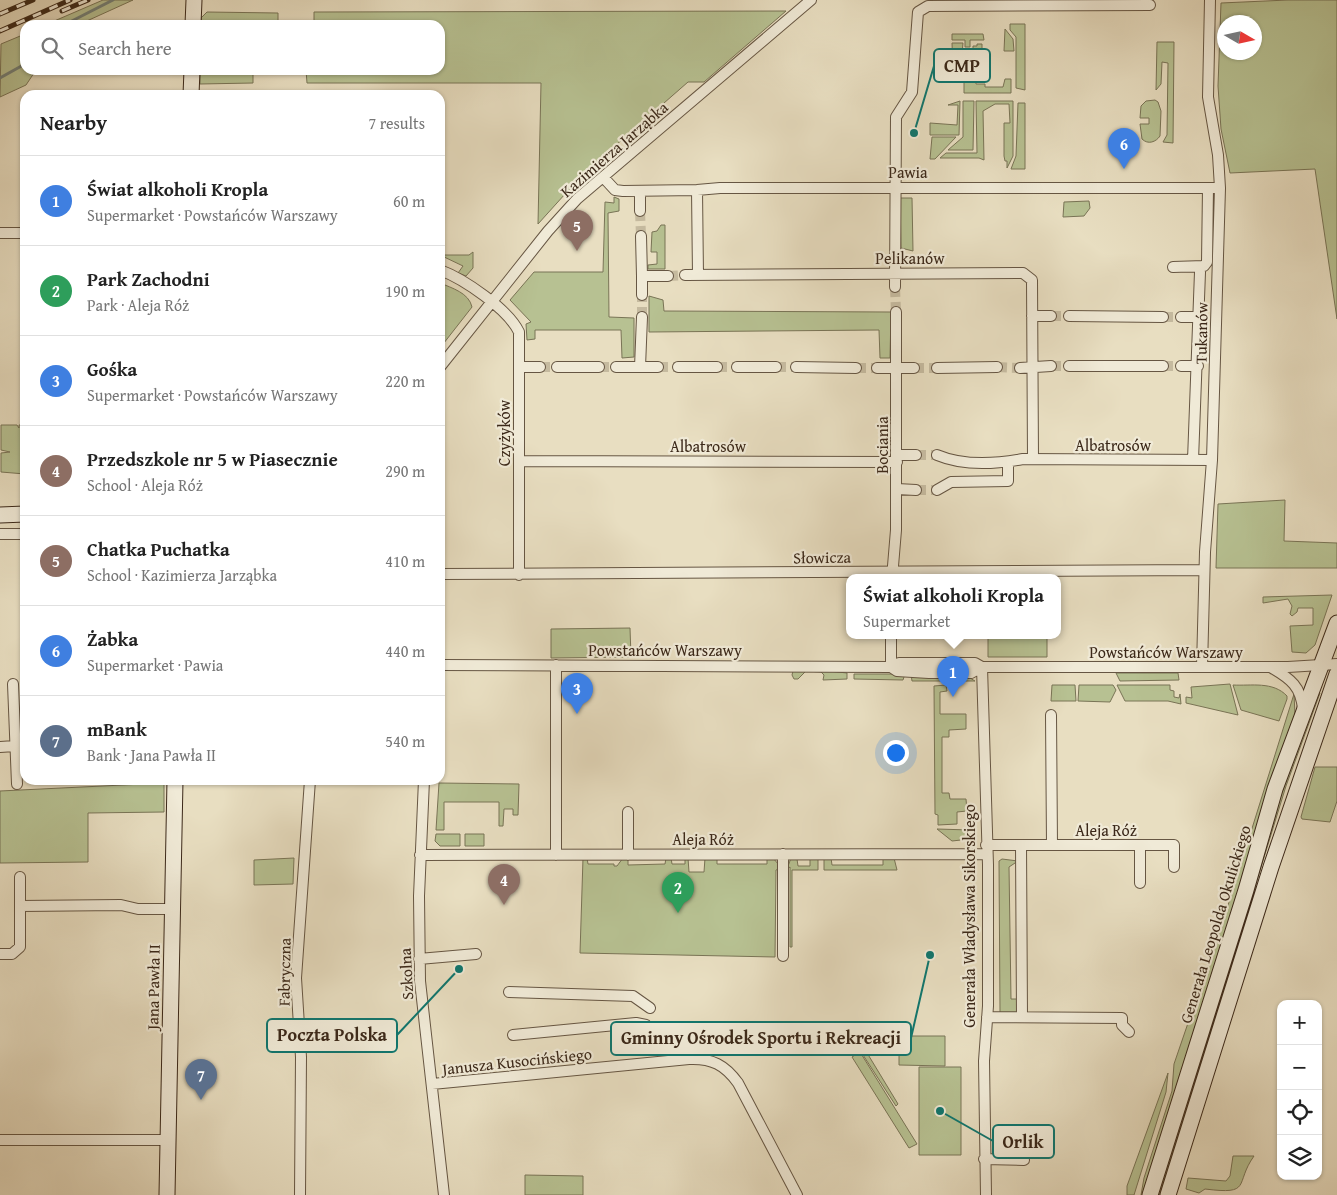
<!DOCTYPE html>
<html lang="en">
<head>
<meta charset="utf-8">
<style>
  body { margin:0; font-family:"Gentium Book Plus",serif; background:#f6f6f6; color:#222 }
  .controls { position:absolute; right:15px; bottom:15px; display:grid; overflow:hidden; border-radius:10px; box-shadow:0 1px 4px #0004 }
  .controls button { width:45px; height:45px; display:grid; place-items:center; padding:0; border:0; border-bottom:1px solid #e0e0e0; background:#fff; color:#222; font:25px sans-serif }
  .compass { position:absolute; left:1217px; top:15px; width:45px; height:45px; border-radius:50%; background:#fff; box-shadow:0 1px 4px #0004; rotate:99deg }
  .you { position:absolute; left:895px; top:752px; width:18px; height:18px; margin:-12px; border:4px solid #fff; border-radius:50%; background:#1a73e8; box-shadow:0 0 0 8px #1a73e833 }
  .badge { display:grid; place-items:center; width:32px; height:32px; border-radius:50%; background:#8f2418; color:#fff; font-size:16px; font-weight:700 }
  .pin { position:absolute; translate:-50% -41px; filter:drop-shadow(0 1px 2px #0008) }
  .pin::after { content:''; position:absolute; top:26px; width:18px; height:15px; background:inherit; clip-path:polygon(0 0,100% 0,50% 100%) }
  .popup { position:absolute; left:846px; top:574px; width:215px; height:65px; box-sizing:border-box; display:grid; place-content:center; border-radius:10px; background:#fff; filter:drop-shadow(0 1px 4px #0005); font-size:16px; white-space:nowrap; color:#767676 }
  .popup b { font-size:19px; color:#222 }
  .popup::after { content:''; position:absolute; left:50%; top:100%; margin-left:-10px; border:10px solid transparent; border-top-color:#fff }
  .list { margin:0; padding:0; list-style:none }
  h2 { display:flex; justify-content:space-between; align-items:center; height:65px; margin:0; padding:0 20px; font-size:21px }
  h2 small { font-size:16px; font-weight:400; color:#767676 }
  .list li { display:grid; grid-template-columns:32px 1fr auto; gap:15px; align-items:center; box-sizing:border-box; height:90px; padding:0 20px; border-top:1px solid #e0e0e0 }
  .list b { display:block; font-size:19px; white-space:nowrap }
  .list p { margin:0; font-size:16px; white-space:nowrap; color:#767676 }
  .list em { font-size:16px; font-style:normal; color:#767676 }
  .icon { flex:none; width:28px; height:28px; fill:none; stroke:currentColor; stroke-width:2; stroke-linecap:round; stroke-linejoin:round }
  .map { position:relative; flex:none; width:1337px; height:1195px; overflow:hidden }
  .search { position:absolute; background:#fff; box-shadow:0 1px 4px #0004; left:20px; top:20px; width:425px; height:55px; display:flex; align-items:center; gap:12px; box-sizing:border-box; padding:0 18px; border-radius:15px; color:#767676; font-size:19px }
  .panel { position:absolute; background:#fff; box-shadow:0 1px 4px #0004; left:20px; top:90px; width:425px; height:695px; border-radius:15px }
  .map>svg:first-child { display:block }
</style>
</head>
<body>
<div class="map">
<svg width="1337" height="1195" viewBox="0 0 1337 1195">
  <rect width="100%" height="100%" fill="#e8dec1"/>
  <filter id="stains"><feTurbulence type="fractalNoise" baseFrequency=".004" numOctaves="4"/><feColorMatrix values="0 0 0 0 .2 0 0 0 0 .09 0 0 0 0 .02 0 0 0 .5 -.17"/></filter>
  <radialGradient id="worn" r=".72"><stop offset=".6" stop-color="#630" stop-opacity="0"/><stop offset="1" stop-color="#630" stop-opacity=".3"/></radialGradient>
  <path fill="#b7c192" stroke="#797456" fill-rule="evenodd" d="M103 0H133L78 25H45Z
    M1288 0H1337V319L1315 169 1230 173 1221 129 1218 86 1221 3ZM1254 22V52H1224V22Z
    M786 11 704 82H688L584 173 538 224 541 83H307L306 70H440V25H314V12Z
    M207 12 278 13V25H201V18Z
    M1010 24H1025V90L1016 88V37L1010 30Z
    M1005 29 1013 39 1014 51H1004Z
    M25 34V70H36L26 85 0 97 1 44Z
    M952 34H983L984 40H970V47H965V40H952Z
    M1157 42H1174L1173 143 1163 142 1167 135 1168 63 1162 62 1161 84 1156 90Z
    M952 43H963L960 74 953 72Z
    M977 44H982V68H975L977 57H973V46H977Z
    M964 69H975L976 84H985V87H1003L1005 79H1011V93H964Z
    M200 70H253V83L200 84Z
    M1155 100 1158 102 1161 111 1160 136C1156 142 1148 145 1142 139L1140 124H1149V118H1140L1141 106 1146 101Z
    M960 101 959 135H930V123L957 125 958 105H948Z
    M963 101H974L973 150H948L963 137Z
    M976 101H1013V156L1007 168V161H1005L1004 156V123H1010L1009 104H995L983 111 984 160 979 158H940L946 153H977Z
    M1018 103H1025V169H1011L1016 156Z
    M932 137H956L935 159H930Z
    M614 197 619 199V211L608 213 609 317 634 318V357L622 358 621 330H535V339L527 340 526 324 531 322 510 300 534 272H603L605 202 614 203Z
    M900 198H912L913 251 901 248Z
    M1089 201 1090 208 1084 216 1063 217 1064 202Z
    M661 225H665V269H648V265L657 264V252H651L652 232 657 231Z
    M473 252V268L466 276 458 273 463 266 440 255H469Z
    M440 283C452 288 469 293 472 307L440 348Z
    M649 296 663 300 664 311 891 312 890 358H880L879 330 649 332Z
    M1 425H17L19 428V425H25V474L1 472V453L10 452 1 450Z
    M1285 500 1284 541 1337 543V568H1216L1218 504Z
    M1332 595 1315 645 1306 653 1292 652 1290 626 1313 625V608H1298L1297 612 1292 616 1290 614 1292 606 1288 599 1263 603V597Z
    M630 628 631 657 551 658V629Z
    M988 636H1047V657H988Z
    M820 670 847 673V679L823 680 824 675 821 672 806 671 798 679H794L792 675 793 671Z
    M1116 673H1178L1179 680 1120 681Z
    M854 674H905L903 680 854 679Z
    M911 674 970 678 975 681H912Z
    M1230 684 1238 715 1186 703V697L1192 698 1191 687Z
    M946 685 947 691 940 692V714H966V729L949 730V737H942V793H949L950 799H966L967 811 957 812V824L938 825V815L935 814 934 686Z
    M1052 685H1075L1076 701H1051Z
    M1079 685H1113L1116 690 1110 702 1078 701Z
    M1117 685H1170V690L1174 691V697L1179 698 1180 694 1181 704 1168 701H1125Z
    M1233 685C1251 686 1273 681 1287 696V699L1279 721 1241 710Z
    M1316 692 1320 693 1286 786 1160 1195H1156L1283 783Z
    M1294 694 1295 715 1144 1195H1141L1144 1178 1172 1091 1174 1064 1224 918Z
    M1315 767H1337V801L1330 822 1302 819 1301 817Z
    M164 783V812L88 813V862L0 863V791Z
    M439 783 519 784 518 815H513V809H504L503 826H499V802H444V830H436Z
    M937 829 970 830V839L952 841Z
    M436 834H460V846H440L435 841Z
    M465 834H484V846H465Z
    M818 857V870H792V947H790V867L787 869 791 858 797 859 798 866H810V858Z
    M883 857 894 858 897 870H824V859L831 858 832 865H883Z
    M294 858 293 884 254 885V860Z
    M583 858H587L588 864H614V866H617L623 858H628V865L665 864 666 858H671L672 864H685V858H688L689 872H704L705 858H717V864H767V858H773L779 865V869L776 870 775 957 580 953Z
    M1002 859 1018 861 1009 867 1011 999H1017V1011L1015 1013H1000V1011L999 861Z
    M899 1036H945V1066L899 1065Z
    M858 1038 898 1104 896 1106 854 1041Z
    M860 1052 917 1144 909 1148 852 1057Z
    M919 1067H961V1155H919Z
    M1168 1073 1166 1092 1134 1195H1127V1186Z
    M1233 1156H1254C1234 1184 1253 1195 1205 1189L1199 1193 1186 1189 1188 1178 1226 1181 1230 1176Z
    M525 1175 583 1176V1195H525Z"/>
  <g fill="none" stroke-linecap="round" stroke-linejoin="round">
    <path stroke="#738078" stroke-width="3" d="M64 25 113 0
      M0 78 25 64"/>
    <path stroke="#c5ba9f" stroke-width="10" stroke-dasharray="10 5" stroke-linecap="butt" d="M640 211 641 236
      M668 276 685 275
      M895 287 896 312
      M1051 316H1069
      M642 317V295
      M1163 317H1181
      M1051 366H1069
      M1163 366H1181
      M540 367H557
      M599 367H616
      M658 367H678
      M717 367H737
      M776 367H796
      M997 367 1020 368
      M856 368H877
      M914 368H937
      M916 455H937
      M916 490H937"/>
    <defs>
      <path id="street" d="M603 177 615 190 623 191 697 190 720 188H1220
        M697 190 698 275
        M640 191V211
        M0 233H25
        M641 236 642 276H668
        M1173 267 1204 266 1207 262 1208 188
        M440 270C464 279 508 309 519 332V575
        M685 275 1023 273 1032 280 1033 459
        M895 287 896 117 912 92 918 12 928 6 1150 5
        M642 295V276
        M1032 316H1051
        M1069 316 1163 317
        M1181 317H1200
        M1069 366H1163
        M1181 366H1198
        M440 367 548 231 577 199 811 0
        M519 367H540
        M557 367H599
        M616 367H658
        M640 367 642 317
        M678 367H717
        M737 367H776
        M796 367 856 368
        M877 368H914
        M937 368 997 367
        M1020 368 1051 366
        M897 455H916
        M937 455C963 466 996 464 1023 459L1212 460
        M1193 460 1200 272
        M520 461 897 462
        M897 489 916 490
        M937 490 951 482 1008 481V462
        M0 534H25
        M440 574 1204 570
        M892 578 896 530V312
        M440 665 891 667 899 663H975L982 667
        M891 667 897 671 929 673H971L982 667H1288L1337 664
        M891 667V636
        M982 667 988 865V1006L984 1061 986 1195
        M1202 667 1205 552 1212 460 1220 188 1218 155 1208 97 1210 0
        M1272 668C1291 679 1301 687 1303 709
        M13 684 17 784
        M1051 715 1052 845
        M0 747 15 746
        M424 780 419 896 420 981 444 1195
        M986 845H1174V867
        M1021 845 1022 1017
        M420 855 986 854
        M556 855V665
        M628 855V812
        M1140 883V845
        M20 906 121 905 138 909H172
        M0 954H12L20 947V877
        M783 956V854
        M419 959 476 954
        M509 992 633 996 650 1008
        M987 1017 1122 1018V1025L1129 1032
        M513 1035 636 1023 646 1025
        M432 1084 689 1059C712 1058 725 1065 738 1083L797 1195
        M0 1140H169
        M984 1159 1024 1160
        M300 1195 301 1057 296 978 310 780"/>
      <path id="secondary" d="M193 25 194 0
        M191 95 192 70
        M0 515 25 514
        M167 1195 175 780
        M1150 1195 1246 890 1275 789 1337 623
        M1168 1195 1271 867 1337 674"/>
    </defs>
    <use href="#street" stroke="#665643" stroke-width="12"/>
    <use href="#secondary" stroke="#3b2819" stroke-width="17"/>
    <use href="#street" stroke="#f0ead7" stroke-width="10"/>
    <use href="#secondary" stroke="#f0ead7" stroke-width="15"/>
    <defs>
      <path id="rail" d="M62 11 88 0
        M0 14 33 0
        M0 31 70 0"/>
    </defs>
    <use href="#rail" stroke="#3b2819" stroke-width="5"/>
    <use href="#rail" stroke="#f0ead7" stroke-width="3" stroke-dasharray="9" stroke-linecap="butt"/>
  </g>
  <g text-anchor="middle" stroke-width="4.5" stroke-linejoin="round" paint-order="stroke">
    <g font-size="16" fill="#3b2819" stroke="#f0ead7">
      <text transform="translate(614 149) rotate(-41)" y="6">Kazimierza Jarząbka</text>
      <text x="908" y="178">Pawia</text>
      <text x="910" y="264">Pelikanów</text>
      <text transform="translate(1201 333) rotate(-89)" y="6">Tukanów</text>
      <text transform="translate(504 433) rotate(-90)" y="6">Czyżyków</text>
      <text transform="translate(882 445) rotate(-90)" y="6">Bociania</text>
      <text x="1113" y="451">Albatrosów</text>
      <text x="708" y="452">Albatrosów</text>
      <text transform="translate(822 557) rotate(-1)" y="6">Słowicza</text>
      <text x="665" y="656">Powstańców Warszawy</text>
      <text x="1166" y="658">Powstańców Warszawy</text>
      <text x="1106" y="836">Aleja Róż</text>
      <text x="703" y="845">Aleja Róż</text>
      <text transform="translate(969 916) rotate(-90)" y="6">Generała Władysława Sikorskiego</text>
      <text transform="translate(1215 924) rotate(-73)" y="6">Generała Leopolda Okulickiego</text>
      <text transform="translate(284 972) rotate(-89)" y="6">Fabryczna</text>
      <text transform="translate(406 974) rotate(-93)" y="6">Szkolna</text>
      <text transform="translate(153 987) rotate(-89)" y="6">Jana Pawła II</text>
      <text transform="translate(517 1061) rotate(-6)" y="6">Janusza Kusocińskiego</text>
    </g>
  </g>
  <path fill="none" stroke="#0f766e" stroke-width="2" d="M914 133L934 66M459 969L397 1035M930 955L911 1038M940 1111L993 1141"/>
  <g fill="#0f766e" stroke="#f0ead7" stroke-width="2">
    <circle cx="914" cy="133" r="5"/>
    <circle cx="459" cy="969" r="5"/>
    <circle cx="930" cy="955" r="5"/>
    <circle cx="940" cy="1111" r="5"/>
  </g>
  <g fill="#f0ead7" stroke="#0f766e" stroke-width="2">
    <rect x="934" y="49" width="56" height="33" rx="5"/>
    <rect x="267" y="1019" width="130" height="33" rx="5"/>
    <rect x="611" y="1022" width="300" height="33" rx="5"/>
    <rect x="993" y="1125" width="61" height="33" rx="5"/>
  </g>
  <g font-size="18" text-anchor="middle" font-weight="bold" fill="#3b2819">
    <text x="962" y="72">CMP</text>
    <text x="332" y="1041">Poczta Polska</text>
    <text x="761" y="1044">Gminny Ośrodek Sportu i Rekreacji</text>
    <text x="1023" y="1148">Orlik</text>
  </g>
  <rect width="100%" height="100%" filter="url(#stains)"/>
  <rect width="100%" height="100%" fill="url(#worn)"/>
</svg>
<div class="controls">
<button>+</button>
<button>−</button>
<button><svg class="icon" aria-label="locate" viewBox="0 0 24 24"><circle cx="12" cy="12" r="6"/><path d="M12 2v4M12 18v4M2 12h4M18 12h4"/></svg></button>
<button><svg class="icon" aria-label="layers" viewBox="0 0 24 24"><path d="M12 4l9 5-9 5-9-5zM3 14l9 5 9-5"/></svg></button>
</div>
<svg class="compass" viewBox="-18 -18 36 36"><path d="M0-13l5 13h-10z" fill="#e53935"/><path d="M0 13l5-13h-10z" fill="#767676"/></svg>
<div class="you"></div>
<div class="pin badge" style="left:953px;top:697px;background:#3f7fe0">1</div>
<div class="popup"><b>Świat alkoholi Kropla</b>Supermarket</div>
<div class="pin badge" style="left:678px;top:913px;background:#2e9e5b">2</div>
<div class="pin badge" style="left:577px;top:714px;background:#3f7fe0">3</div>
<div class="pin badge" style="left:504px;top:905px;background:#8d6e63">4</div>
<div class="pin badge" style="left:577px;top:251px;background:#8d6e63">5</div>
<div class="pin badge" style="left:1124px;top:169px;background:#3f7fe0">6</div>
<div class="pin badge" style="left:201px;top:1100px;background:#5c6f8a">7</div>
<div class="search"><svg class="icon" aria-label="search" viewBox="0 0 24 24"><circle cx="10" cy="10" r="6"/><path d="M15 15l6 6"/></svg>Search here</div>
<section class="panel">
<h2>Nearby<small>7 results</small></h2>
<ul class="list">
<li><span class="badge" style="background:#3f7fe0">1</span><div><b>Świat alkoholi Kropla</b><p>Supermarket · Powstańców Warszawy</p></div><em>60 m</em></li>
<li><span class="badge" style="background:#2e9e5b">2</span><div><b>Park Zachodni</b><p>Park · Aleja Róż</p></div><em>190 m</em></li>
<li><span class="badge" style="background:#3f7fe0">3</span><div><b>Gośka</b><p>Supermarket · Powstańców Warszawy</p></div><em>220 m</em></li>
<li><span class="badge" style="background:#8d6e63">4</span><div><b>Przedszkole nr 5 w Piasecznie</b><p>School · Aleja Róż</p></div><em>290 m</em></li>
<li><span class="badge" style="background:#8d6e63">5</span><div><b>Chatka Puchatka</b><p>School · Kazimierza Jarząbka</p></div><em>410 m</em></li>
<li><span class="badge" style="background:#3f7fe0">6</span><div><b>Żabka</b><p>Supermarket · Pawia</p></div><em>440 m</em></li>
<li><span class="badge" style="background:#5c6f8a">7</span><div><b>mBank</b><p>Bank · Jana Pawła II</p></div><em>540 m</em></li>
</ul>
</section>
</div>
</body>
</html>
